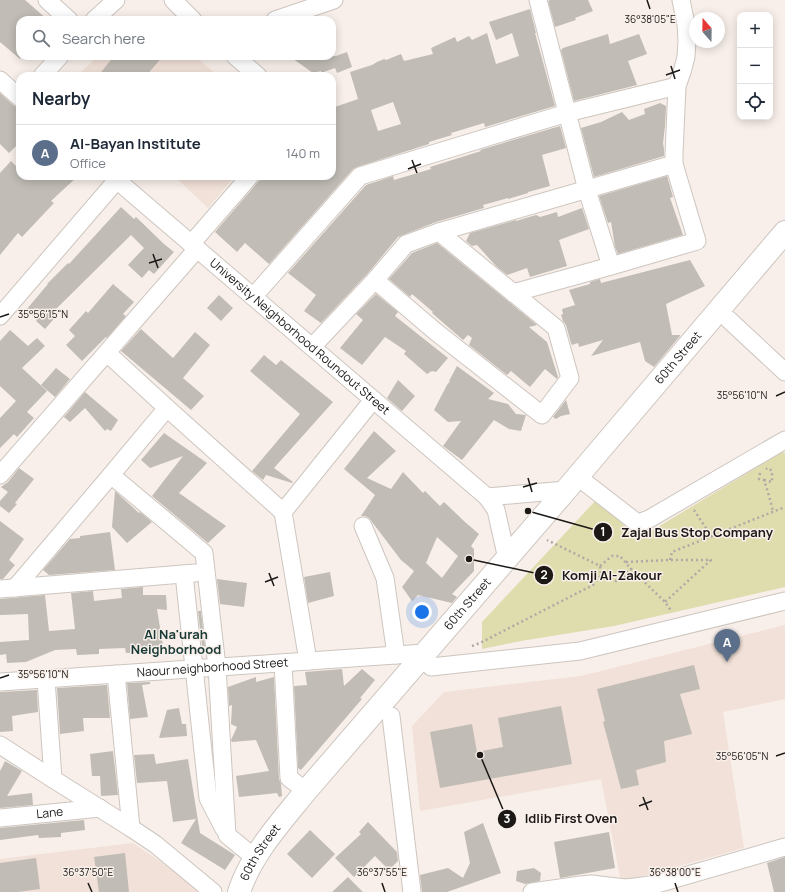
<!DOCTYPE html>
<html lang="en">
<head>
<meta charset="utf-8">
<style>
  body { margin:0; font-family:Manrope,sans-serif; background:#f2f2f3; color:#1f2937 }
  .controls { position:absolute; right:12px; top:12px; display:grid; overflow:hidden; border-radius:8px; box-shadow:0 2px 10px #0003 }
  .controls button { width:36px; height:36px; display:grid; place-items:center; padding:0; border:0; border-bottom:1px solid #e0e1e3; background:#fff; color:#1f2937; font:20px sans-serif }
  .compass { position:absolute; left:689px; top:12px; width:36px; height:36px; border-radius:50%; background:#fff; box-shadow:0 2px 10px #0003; rotate:340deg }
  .you { position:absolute; left:422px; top:612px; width:14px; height:14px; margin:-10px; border:3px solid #fff; border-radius:50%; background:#1a73e8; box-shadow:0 0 0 6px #1a73e833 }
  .badge { display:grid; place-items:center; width:26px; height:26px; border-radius:50%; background:#111827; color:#fff; font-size:13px; font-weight:700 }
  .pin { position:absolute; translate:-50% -33px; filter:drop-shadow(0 1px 2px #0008) }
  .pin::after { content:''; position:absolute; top:21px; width:14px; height:12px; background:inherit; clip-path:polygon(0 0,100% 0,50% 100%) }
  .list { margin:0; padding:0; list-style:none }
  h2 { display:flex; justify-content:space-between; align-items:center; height:52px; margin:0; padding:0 16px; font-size:17px }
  h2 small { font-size:13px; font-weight:400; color:#747a83 }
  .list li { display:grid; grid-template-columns:26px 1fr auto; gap:12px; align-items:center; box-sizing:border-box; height:56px; padding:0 16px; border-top:1px solid #e0e1e3 }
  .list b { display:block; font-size:15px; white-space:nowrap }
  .list p { margin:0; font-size:13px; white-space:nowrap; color:#747a83 }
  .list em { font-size:13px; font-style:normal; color:#747a83 }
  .icon { flex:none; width:22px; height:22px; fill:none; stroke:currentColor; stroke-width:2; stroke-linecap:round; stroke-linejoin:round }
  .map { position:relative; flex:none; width:785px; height:892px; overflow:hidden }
  .search { position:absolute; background:#fff; box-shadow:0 2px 10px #0003; left:16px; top:16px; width:320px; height:44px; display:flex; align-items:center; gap:10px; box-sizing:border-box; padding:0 14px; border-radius:12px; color:#747a83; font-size:15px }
  .panel { position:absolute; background:#fff; box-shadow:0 2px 10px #0003; left:16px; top:72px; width:320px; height:108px; border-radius:12px }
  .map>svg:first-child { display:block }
</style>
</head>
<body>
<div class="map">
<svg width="785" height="892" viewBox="0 0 785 892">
  <rect width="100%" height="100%" fill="#f8efea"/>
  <path fill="#f1e1d8" d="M98 56H195L218 76H77Z
    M174 176H235L208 208Z
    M785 625V699L723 712 744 848 621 882 601 779 420 811 412 726 444 692 581 676Z
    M133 843 205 892H0V859Z"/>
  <path fill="#dfddae" d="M782 452 785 453V587L614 626 521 641 482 649V622L597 499 638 539Z"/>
  <path fill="#c1bcb5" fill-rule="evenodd" d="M0 0H25L48 20H20V59L0 42Z
    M550 0H588L593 11 575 18 576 20 555 27 548 1Z
    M530 9 536 33H535L555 106 485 127 484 123 451 133 452 135 429 142V144L357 167 353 169 269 264 245 243 237 252 215 232 263 176H332V108L358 99 350 72 372 65 377 62 384 59 386 60 401 54 404 61 433 54 431 48 455 37 457 42 469 36 472 40 487 33 496 64 519 56 512 33 496 40 489 22ZM393 102 401 124 378 131 371 110Z
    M608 34 610 44 639 34 647 54 628 61 637 85 574 101 561 50 563 48Z
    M347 52 352 67 337 73 335 68 321 73V71L313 73 289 56H336Z
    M114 56H163L146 76H98Z
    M0 93 13 105 18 108H20V142L9 153 0 144Z
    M660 103 666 106V108L665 126 663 143 664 149V156L594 177 581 128 601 122 622 112 629 120 645 114 644 109Z
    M560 126 566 148 542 155 550 186 528 192V193L508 199V198L483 205 484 208 436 222 403 235 398 237 368 273 321 323 304 311 316 295 288 273 366 185 393 176 394 180 431 169 430 167 481 151 480 150Z
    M11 161 20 170V176H78L51 201 54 203 22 237 18 233 0 255V173Z
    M667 176 673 197 670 198 683 235 618 254 615 247 611 222 608 223 599 196Z
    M121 207 134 219 136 217 164 244 174 252 154 274 149 270 142 278 128 265 144 248 131 235 55 310 59 313 45 329 36 321 37 320 26 310 48 284H47L68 263 69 264Z
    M582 208 589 229 559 240 567 266 530 277 527 268 507 275 496 266 477 245 472 246 466 241 470 233 516 220V221L536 215 540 217 557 212 558 217Z
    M437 243 537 325 529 327 547 342 558 377 557 379 545 369 530 387 511 371 507 375 469 345 472 338 468 335 463 340 432 313 433 312 412 294 410 297 389 279 412 253Z
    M690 260 705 286 666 304 672 335H680V336L654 367 645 361 640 342 591 356 603 340 579 347 578 343 572 345 571 343 566 325 563 321 561 315 563 314 562 309 575 305 569 290 590 284V282L600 279 601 283Z
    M113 284 134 302 123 314 126 316 107 338 106 337 82 361 66 345 75 336 69 330 86 311 88 313Z
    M376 294 398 312 395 316 448 358 436 372 432 371 427 374 404 354 406 351 385 337 362 365 340 348 363 320 356 314Z
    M219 295 233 308 221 321 207 308Z
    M141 329 173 358 195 332 210 345 183 378 204 396 191 410 121 351Z
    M10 330 28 346 37 338 45 346 22 368 47 391 27 412 34 418 17 437 14 434 0 448V418L16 401 0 386V341Z
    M264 355 276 365 281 360 333 402 274 468 293 482 292 483 266 475 263 480 252 471 300 414 250 371Z
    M457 366 494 393 488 399 508 404 516 414 526 415 521 431 509 429 494 420 462 460 443 446 461 421 448 422 434 410 447 385 450 381H449Z
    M56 368 70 379 55 397 41 385Z
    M398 380 415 396 402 411 387 398Z
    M85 392 118 420 111 431 107 429 105 431 85 408 70 422 64 417Z
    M566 400 570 414 561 416 556 419 553 417Z
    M374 431 396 451 367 478 391 489 403 472 423 493 425 491 440 506 444 502 465 522 479 534 471 546 474 549V571L452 594 457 597 452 603 418 595 412 601 402 587 414 571 401 560 369 518 365 516H361L375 495 344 469ZM437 537 458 556 442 578 426 563Z
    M164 433 207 463 179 493 226 526 208 543 152 496 183 456 150 468 141 460Z
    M19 468 34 479 15 503 17 504 9 513 0 506V501L8 492 1 487 8 482Z
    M115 491 139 513 140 512 152 522 127 543 112 527Z
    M0 521 24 539 9 560 15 565 3 579H0Z
    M110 532 115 570 49 575 43 570 70 539 80 538V536Z
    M330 572 334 596 308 603 304 577Z
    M217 579 247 583 244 607 220 604Z
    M143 587V595H166L167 610 157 609 164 652 126 653 125 648 99 649V654L77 655 76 649 55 650 26 662 7 663 6 654 0 655V642L29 640 28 614 0 615V599L45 595 49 631 75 629 71 593 93 591 94 601 122 598 121 589Z
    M198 611H201L205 646H202Z
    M694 665 700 689 680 694 692 734 664 741 666 762 636 770 639 785 621 789 603 722 605 721 597 689Z
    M342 669 344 686 362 669 375 680 360 698 362 699 301 770 298 768 294 686 307 685 305 672Z
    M256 677V682L274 677 279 779 281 784 282 796 279 797 277 793 239 797 236 776 269 771 256 740 232 742 231 740 237 727 231 724 232 705 229 706 228 687Z
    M150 682V684L142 685 148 717 130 719 127 683Z
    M107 685 110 718H83L84 731 60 734 57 688Z
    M37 690 38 712 12 716 13 731 0 732V692Z
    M561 706 572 764 440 788 430 732 472 724 477 752 503 747 498 718Z
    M179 708 182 724H186L187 736 159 738 167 710Z
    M113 751 118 795 101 796 100 776H92L90 754Z
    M154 754 156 764 188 759 200 833 235 855 225 870 181 843 196 819 173 822 167 781 137 783 134 755Z
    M5 761 22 771 7 796 32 793 33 805 0 808V771Z
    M84 820 85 830 61 833V837L39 838 38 835 0 840V828Z
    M368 822 397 852 398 861 389 870 375 856 354 877 335 858 361 834 359 832Z
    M483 823 501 873 447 892H422L420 875 448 868 463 878 470 863 464 832Z
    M310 830 335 854 312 878 287 854Z
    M609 832 615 868 560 878 554 842Z
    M125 853 129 892H99L94 857Z
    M785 857V892H774L767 863Z
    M36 858 40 889 18 892H0V863Z
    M534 868 541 873 540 881 525 884 516 881 517 871Z
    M348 877 363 892H332Z"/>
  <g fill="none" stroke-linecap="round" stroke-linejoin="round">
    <defs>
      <g id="street">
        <path d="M47 0 69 20"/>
        <path d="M173 0 193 20"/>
        <path d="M538 0 587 190 611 266"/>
        <path d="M94 20 116 0"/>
        <path d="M275 20 334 0"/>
        <path d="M235 56 258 76"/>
        <path d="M42 76 60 56"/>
        <path d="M0 80 20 98"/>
        <path id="s1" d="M112 176 487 497 566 490"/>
        <path d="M191 244 250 176"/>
        <path d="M375 280 436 332 542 415 570 378 556 328 439 232"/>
        <path d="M513 293 611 266 697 241 674 164V154L677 86 682 72 686 57 687 41 686 24 681 0"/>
        <path d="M253 297 360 176 567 113 677 86"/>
        <path d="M0 316 117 180"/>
        <path d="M728 319 785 372"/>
        <path d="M312 347 375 280 406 244 439 232 674 164"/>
        <path d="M107 353 167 408 283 512 308 661"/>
        <path d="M0 475 197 249"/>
        <path d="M111 475 204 553 217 667 227 835 255 858"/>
        <path d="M587 484 636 522H641L649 519 785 440"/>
        <path d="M487 497 496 510 507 559"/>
        <path d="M283 512 373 400"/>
        <path d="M363 526 385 578 396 655"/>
        <path d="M184 574 208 798 224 829"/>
        <path d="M15 588 111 475 167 408"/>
        <path d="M0 589 195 573"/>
        <path d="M283 663 289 778 306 791"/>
        <path d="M431 667 580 651 785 601"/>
        <path d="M116 674 131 828"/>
        <path d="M46 679 53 779 131 828 155 844 213 892"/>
        <path id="s2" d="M0 682 425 653"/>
        <path d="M391 716 412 892"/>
        <path d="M0 745 53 779"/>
        <path id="s3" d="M0 818 100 808"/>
        <path d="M532 892 581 885 591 884 625 888 635 887 657 884 785 847"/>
      </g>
      <g id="primary">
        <path id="s4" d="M239 892C252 853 281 822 306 791L566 490 785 232"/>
      </g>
    </defs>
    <use href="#street" stroke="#cdc5bf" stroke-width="19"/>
    <use href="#primary" stroke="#cdc5bf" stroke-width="24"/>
    <path stroke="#b0a9a5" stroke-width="2.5" stroke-dasharray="2 3" stroke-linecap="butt" d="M760 473 759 479 764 480 768 492 773 511
      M764 480 772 482V471L768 468 766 469
      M694 510 711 536
      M670 560 672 552 785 507
      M626 562 670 560H711L665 602
      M600 566 612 556H620L631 569
      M601 575 616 581 623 577 631 569 665 602 672 612
      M472 646 480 643 593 585 601 575 600 566 547 540"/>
    <use href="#street" stroke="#fff" stroke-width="17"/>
    <use href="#primary" stroke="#fff" stroke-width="22"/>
  </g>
  <path fill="none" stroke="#1b1816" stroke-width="1.5" d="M647 0 650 9M671 66 675 79M666 75 680 70M412 160 417 173M408 169 421 164M153 254 158 268M149 263 162 259M0 317 9 314M776 396 785 392M528 478 532 492M523 487 537 483M269 573 274 586M265 582 278 577M0 678 9 675M776 756 785 753M643 797 648 810M639 806 652 801M88 883 92 892M382 883 385 892M675 883 678 892"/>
  <g text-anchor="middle" stroke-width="3" stroke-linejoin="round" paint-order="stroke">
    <g font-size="12" fill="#1b1816" stroke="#f8efea">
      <text dy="4" stroke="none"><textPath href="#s1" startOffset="247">University Neighborhood Roundout Street</textPath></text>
      <text dy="4" stroke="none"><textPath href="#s4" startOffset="693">60th Street</textPath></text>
      <text dy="4" stroke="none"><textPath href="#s4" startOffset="369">60th Street</textPath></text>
      <text dy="4" stroke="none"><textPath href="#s2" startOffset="213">Naour neighborhood Street</textPath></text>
      <text dy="4" stroke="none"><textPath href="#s3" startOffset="50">Lane</textPath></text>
      <text dy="4" stroke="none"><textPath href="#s4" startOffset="45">60th Street</textPath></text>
    </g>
    <g font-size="13" font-weight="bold" fill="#183935" stroke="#f8efea">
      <text x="176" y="639">Al Na'urah<tspan x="176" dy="15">Neighborhood</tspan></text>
    </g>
  </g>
  <g font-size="10" text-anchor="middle" fill="#1b1816" stroke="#f8efea" stroke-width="3" stroke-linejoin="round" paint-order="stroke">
    <text x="650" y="23">36°38'05"E</text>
    <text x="43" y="318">35°56'15"N</text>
    <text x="742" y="399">35°56'10"N</text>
    <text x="43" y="678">35°56'10"N</text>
    <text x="742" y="760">35°56'05"N</text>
    <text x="88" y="876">36°37'50"E</text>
    <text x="382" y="876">36°37'55"E</text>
    <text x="675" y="876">36°38'00"E</text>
  </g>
  <path fill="none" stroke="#1b1816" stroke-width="1.5" d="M528 511L603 532M469 559L544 575M480 755L507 819"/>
  <g fill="#1b1816" stroke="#f8efea" stroke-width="1.5">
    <circle cx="528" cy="511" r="4"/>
    <circle cx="469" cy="559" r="4"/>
    <circle cx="480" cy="755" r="4"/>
    <circle cx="603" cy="532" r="10"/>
    <circle cx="544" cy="575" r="10"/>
    <circle cx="507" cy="819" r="10"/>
  </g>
  <g font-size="12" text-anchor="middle" font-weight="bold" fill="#fff">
    <text x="603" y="536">1</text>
    <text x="544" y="579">2</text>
    <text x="507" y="823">3</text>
  </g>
  <g font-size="13" text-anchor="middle" font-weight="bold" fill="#1b1816" stroke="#f8efea" stroke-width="3" stroke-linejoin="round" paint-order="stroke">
    <text x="697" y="537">Zajal Bus Stop Company</text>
    <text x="612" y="580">Komji Al-Zakour</text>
    <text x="571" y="823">Idlib First Oven</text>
  </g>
</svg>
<div class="controls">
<button>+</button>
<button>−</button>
<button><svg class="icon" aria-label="locate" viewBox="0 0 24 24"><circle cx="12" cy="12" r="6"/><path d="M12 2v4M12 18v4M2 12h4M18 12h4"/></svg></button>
</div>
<svg class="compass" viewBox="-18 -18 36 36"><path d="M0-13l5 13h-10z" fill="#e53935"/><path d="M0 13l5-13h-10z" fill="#747a83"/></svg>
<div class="you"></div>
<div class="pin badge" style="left:727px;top:662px;background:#5c6f8a">A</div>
<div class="search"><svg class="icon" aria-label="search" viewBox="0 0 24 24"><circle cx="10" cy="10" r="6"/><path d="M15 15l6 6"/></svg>Search here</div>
<section class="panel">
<h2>Nearby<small></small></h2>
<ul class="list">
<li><span class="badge" style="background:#5c6f8a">A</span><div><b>Al-Bayan Institute</b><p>Office</p></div><em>140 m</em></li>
</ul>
</section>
</div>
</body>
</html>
